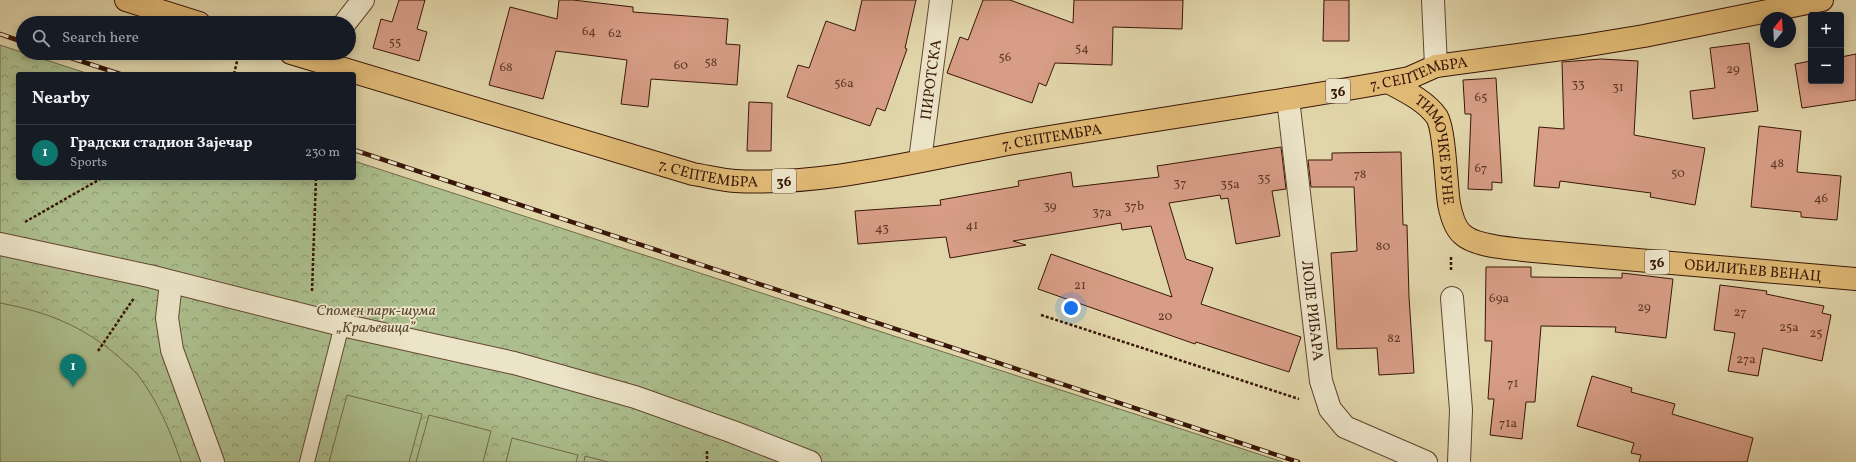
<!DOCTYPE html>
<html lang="en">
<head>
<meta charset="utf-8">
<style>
  body { margin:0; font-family:Vollkorn,serif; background:#242831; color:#f1f3f6 }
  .controls { position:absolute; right:12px; top:12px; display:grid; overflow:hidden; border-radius:4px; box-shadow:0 2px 10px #0003 }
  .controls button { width:36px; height:36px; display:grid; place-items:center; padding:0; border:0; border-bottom:1px solid #363941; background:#171b24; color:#f1f3f6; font:20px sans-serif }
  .compass { position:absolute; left:1760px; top:12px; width:36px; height:36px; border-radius:50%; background:#171b24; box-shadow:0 2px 10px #0003; rotate:18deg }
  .you { position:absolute; left:1071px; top:308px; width:14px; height:14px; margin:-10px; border:3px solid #fff; border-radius:50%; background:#1a73e8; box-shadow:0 0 0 6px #1a73e833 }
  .badge { display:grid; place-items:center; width:26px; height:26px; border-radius:50%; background:#0f766e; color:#fff; font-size:13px; font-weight:700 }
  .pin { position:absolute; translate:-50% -33px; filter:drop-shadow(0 1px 2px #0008) }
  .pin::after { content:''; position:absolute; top:21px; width:14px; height:12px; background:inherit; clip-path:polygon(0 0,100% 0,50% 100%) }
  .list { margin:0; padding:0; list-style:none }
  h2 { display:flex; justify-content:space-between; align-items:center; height:52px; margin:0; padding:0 16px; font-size:17px }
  h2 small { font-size:13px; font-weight:400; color:#9ea1a6 }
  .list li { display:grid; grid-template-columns:26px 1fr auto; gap:12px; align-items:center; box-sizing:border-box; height:56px; padding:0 16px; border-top:1px solid #363941 }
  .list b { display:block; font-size:15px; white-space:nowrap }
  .list p { margin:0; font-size:13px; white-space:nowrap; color:#9ea1a6 }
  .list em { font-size:13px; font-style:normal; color:#9ea1a6 }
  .icon { flex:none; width:22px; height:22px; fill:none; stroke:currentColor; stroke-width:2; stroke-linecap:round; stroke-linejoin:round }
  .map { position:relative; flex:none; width:1856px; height:462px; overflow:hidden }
  .search { position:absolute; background:#171b24; box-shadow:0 2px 10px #0003; left:16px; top:16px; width:340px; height:44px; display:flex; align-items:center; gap:10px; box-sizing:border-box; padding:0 14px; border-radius:22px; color:#9ea1a6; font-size:15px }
  .panel { position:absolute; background:#171b24; box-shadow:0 2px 10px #0003; left:16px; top:72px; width:340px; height:108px; border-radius:4px }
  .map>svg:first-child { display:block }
</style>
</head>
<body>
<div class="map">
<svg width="1856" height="462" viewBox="0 0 1856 462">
  <defs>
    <pattern id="park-crowns" width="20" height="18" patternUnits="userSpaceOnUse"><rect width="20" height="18" fill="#acbe8d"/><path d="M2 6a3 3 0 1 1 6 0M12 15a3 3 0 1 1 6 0" fill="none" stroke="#8d9971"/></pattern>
  </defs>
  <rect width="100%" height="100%" fill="#e1d5aa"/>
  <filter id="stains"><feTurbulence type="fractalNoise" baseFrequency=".005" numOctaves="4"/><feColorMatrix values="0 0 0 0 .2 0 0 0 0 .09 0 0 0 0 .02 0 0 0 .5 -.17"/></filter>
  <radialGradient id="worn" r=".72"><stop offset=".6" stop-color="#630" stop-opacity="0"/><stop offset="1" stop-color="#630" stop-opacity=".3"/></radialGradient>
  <path fill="url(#park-crowns)" stroke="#726a4a" d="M0 45 89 74H18V178H354V161L1283 462H0Z"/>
  <path fill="#acbe8d" stroke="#726a4a" d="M0 303C48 312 83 326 120 358 126 364 133 369 138 375 157 400 171 432 181 462H0Z
    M347 395 422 414 409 462H329Z
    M429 415 491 431 483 462H416Z
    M512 438 578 455 576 462H506Z
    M585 456 608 462H584Z"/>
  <path fill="#d79d86" stroke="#381607" d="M399 0H425L417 29 427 32 419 61 373 48 381 19 392 22Z
    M559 0H573L633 7V12L728 19 726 44 740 45 737 85 651 79 648 107 621 104 627 60 556 51 543 99 489 85 510 7 557 19Z
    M862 0H916L905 48 907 49 885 111 877 108 870 126 787 97 798 65 809 68 826 21 855 31Z
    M983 0H1010L1073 23 1074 0H1183L1182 29 1113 27 1112 65 1055 63 1046 86 1039 83 1032 103 947 73 960 37 968 40Z
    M1324 0H1349V41H1323Z
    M1749 43 1758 111 1693 119 1690 91 1715 88 1710 48Z
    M1856 54V100L1802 108 1795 64 1811 61V81H1841V57Z
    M1601 59 1638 61 1634 135 1705 148 1695 205 1650 197 1651 193 1560 181 1559 188 1534 186 1539 127 1564 129 1562 62Z
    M1496 78 1502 183 1492 182V190L1468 189 1471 114H1465L1463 80Z
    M749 102 772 103 771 151H747Z
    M1759 126 1801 131 1797 172 1841 176 1837 220 1801 217V212L1751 207Z
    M1281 147 1286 189 1272 191 1280 236 1236 244 1228 198 1221 199 1220 195 1169 203 1186 259 1213 268 1201 304 1301 337 1289 372 1196 342 1195 344 1038 289 1051 254 1172 297 1151 226 1122 230 1121 223 1013 241 1026 245 950 258 946 237 858 244 855 211 941 205 940 200 1019 186 1018 181 1071 172 1073 187 1159 177 1157 166Z
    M1401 152 1403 225H1407L1409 297 1414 373 1379 375 1377 348 1337 349 1331 253 1357 251 1354 187H1311L1308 160H1332V153Z
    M1486 267H1531V277L1622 278V273L1673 279 1666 338 1615 332 1616 327 1541 326 1535 402H1526L1522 439 1490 435 1494 399H1488L1492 341H1485Z
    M1720 285 1767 291 1766 294 1824 306 1822 313 1831 315 1822 361 1763 348 1758 376 1728 371 1735 333 1714 330Z
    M1592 376 1632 388 1631 392 1675 404 1672 414 1753 438 1747 462H1639L1641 455 1631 453 1634 443 1577 426Z"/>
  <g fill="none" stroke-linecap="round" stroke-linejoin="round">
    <defs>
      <path id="lane" d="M307 462 342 325"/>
      <g id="street">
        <path d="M1433 0 1436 66"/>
        <path d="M345 23 363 0"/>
        <path id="s1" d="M1288 99 1321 381 1330 409 1345 427 1426 462"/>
        <path id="s2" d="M920 160 941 0"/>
        <path d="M0 244 149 276 342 325 514 363 635 397 733 432 810 462"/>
        <path d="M171 283 167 318 172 350 213 462"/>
        <path d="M1452 298 1461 410 1459 462"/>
      </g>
      <g id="primary">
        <path d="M126 0 199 23"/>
        <path id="s3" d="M291 53 693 174C706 176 721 180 735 181 828 186 923 159 1014 143 1139 122 1264 104 1388 82L1409 78 1436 66 1577 47 1644 36 1822 0"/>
        <path id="s4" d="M1388 82C1405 91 1426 101 1437 117 1445 131 1446 185 1449 204 1451 214 1455 228 1462 234 1474 246 1507 248 1523 250L1856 279"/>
      </g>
    </defs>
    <use href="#lane" stroke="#624630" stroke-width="16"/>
    <use href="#street" stroke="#624630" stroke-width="24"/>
    <use href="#primary" stroke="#381607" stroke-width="24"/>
    <path stroke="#381607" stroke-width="2.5" stroke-dasharray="3 2" stroke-linecap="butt" d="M234 74 239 53
      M25 222 102 178
      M1451 257V272
      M312 291 316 178
      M1041 315 1299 399
      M98 351 134 298
      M707 451V462"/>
    <use href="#lane" stroke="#ece4c8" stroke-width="14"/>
    <use href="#street" stroke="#ece4c8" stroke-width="22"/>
    <use href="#primary" stroke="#e0ba75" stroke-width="22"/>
    <defs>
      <path id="rail" d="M0 34 23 42
        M56 53 120 74
        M354 150 1298 462"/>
    </defs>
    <use href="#rail" stroke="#381607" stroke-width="4.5"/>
    <use href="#rail" stroke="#ece4c8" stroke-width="3" stroke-dasharray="9" stroke-linecap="butt"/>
  </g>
  <g text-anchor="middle" stroke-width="3.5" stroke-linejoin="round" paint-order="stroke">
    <g font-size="13" fill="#603827">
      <text x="589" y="35">64</text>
      <text x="615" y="37">62</text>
      <text x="395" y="46">55</text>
      <text x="1082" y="52">54</text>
      <text x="1005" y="61">56</text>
      <text x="711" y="66">58</text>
      <text x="681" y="69">60</text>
      <text x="506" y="71">68</text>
      <text x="1733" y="73">29</text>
      <text x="844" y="87">56a</text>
      <text x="1578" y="88">33</text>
      <text x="1618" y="91">31</text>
      <text x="1481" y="101">65</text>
      <text x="1777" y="167">48</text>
      <text x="1481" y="172">67</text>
      <text x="1678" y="177">50</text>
      <text x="1360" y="178">78</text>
      <text x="1264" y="182">35</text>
      <text x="1180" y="187">37</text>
      <text x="1230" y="188">35a</text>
      <text x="1821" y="202">46</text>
      <text x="1050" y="210">39</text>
      <text x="1134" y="210">37b</text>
      <text x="1102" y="216">37a</text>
      <text x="972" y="229">41</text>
      <text x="882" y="232">43</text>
      <text x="1383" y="250">80</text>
      <text x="1080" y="289">21</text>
      <text x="1499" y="302">69a</text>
      <text x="1644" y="311">29</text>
      <text x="1740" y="316">27</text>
      <text x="1165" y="320">20</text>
      <text x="1789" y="331">25a</text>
      <text x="1816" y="337">25</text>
      <text x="1394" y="342">82</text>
      <text x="1746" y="363">27a</text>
      <text x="1513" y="387">71</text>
      <text x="1508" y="427">71a</text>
    </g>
    <g fill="#ece4c8" stroke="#6e5441" stroke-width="1">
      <rect x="1326" y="79" width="24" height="24" rx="3"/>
      <rect x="772" y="169" width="24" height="24" rx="3"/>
      <rect x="1645" y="250" width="24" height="24" rx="3"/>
    </g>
    <g font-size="14" font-weight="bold" fill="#381607">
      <text x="1338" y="96">36</text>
      <text x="784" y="186">36</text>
      <text x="1657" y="267">36</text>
    </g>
    <g font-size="15" fill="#381607" stroke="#ece4c8">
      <text dy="5" stroke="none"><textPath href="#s3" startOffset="1156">7. СЕПТЕМБРА</textPath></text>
      <text dy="5" stroke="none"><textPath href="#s2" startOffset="81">ПИРОТСКА</textPath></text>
      <text dy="5" stroke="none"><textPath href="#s3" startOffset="783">7. СЕПТЕМБРА</textPath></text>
      <text dy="5" stroke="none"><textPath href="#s4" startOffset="91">ТИМОЧКЕ БУНЕ</textPath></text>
      <text dy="5" stroke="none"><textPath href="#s3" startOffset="435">7. СЕПТЕМБРА</textPath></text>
      <text dy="5" stroke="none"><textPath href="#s4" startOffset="477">ОБИЛИЋЕВ ВЕНАЦ</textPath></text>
      <text dy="5" stroke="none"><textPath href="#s1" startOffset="213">ЛОЛЕ РИБАРА</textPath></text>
    </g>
    <g font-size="15" font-style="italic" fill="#5b482f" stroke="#ece4c8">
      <text x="376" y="315">Спомен парк-шума<tspan x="376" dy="17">„Краљевица”</tspan></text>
    </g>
  </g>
  <rect width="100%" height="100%" filter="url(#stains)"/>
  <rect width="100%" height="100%" fill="url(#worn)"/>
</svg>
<div class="controls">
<button>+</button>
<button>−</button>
</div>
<svg class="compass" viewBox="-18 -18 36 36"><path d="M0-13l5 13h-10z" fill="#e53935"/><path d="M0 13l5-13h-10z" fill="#9ea1a6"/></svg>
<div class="you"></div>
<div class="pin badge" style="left:73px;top:387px">1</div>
<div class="search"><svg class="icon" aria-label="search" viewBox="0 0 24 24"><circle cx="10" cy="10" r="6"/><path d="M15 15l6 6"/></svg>Search here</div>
<section class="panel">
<h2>Nearby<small></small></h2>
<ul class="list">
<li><span class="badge">1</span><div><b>Градски стадион Зајечар</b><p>Sports</p></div><em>230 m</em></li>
</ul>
</section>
</div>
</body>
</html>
